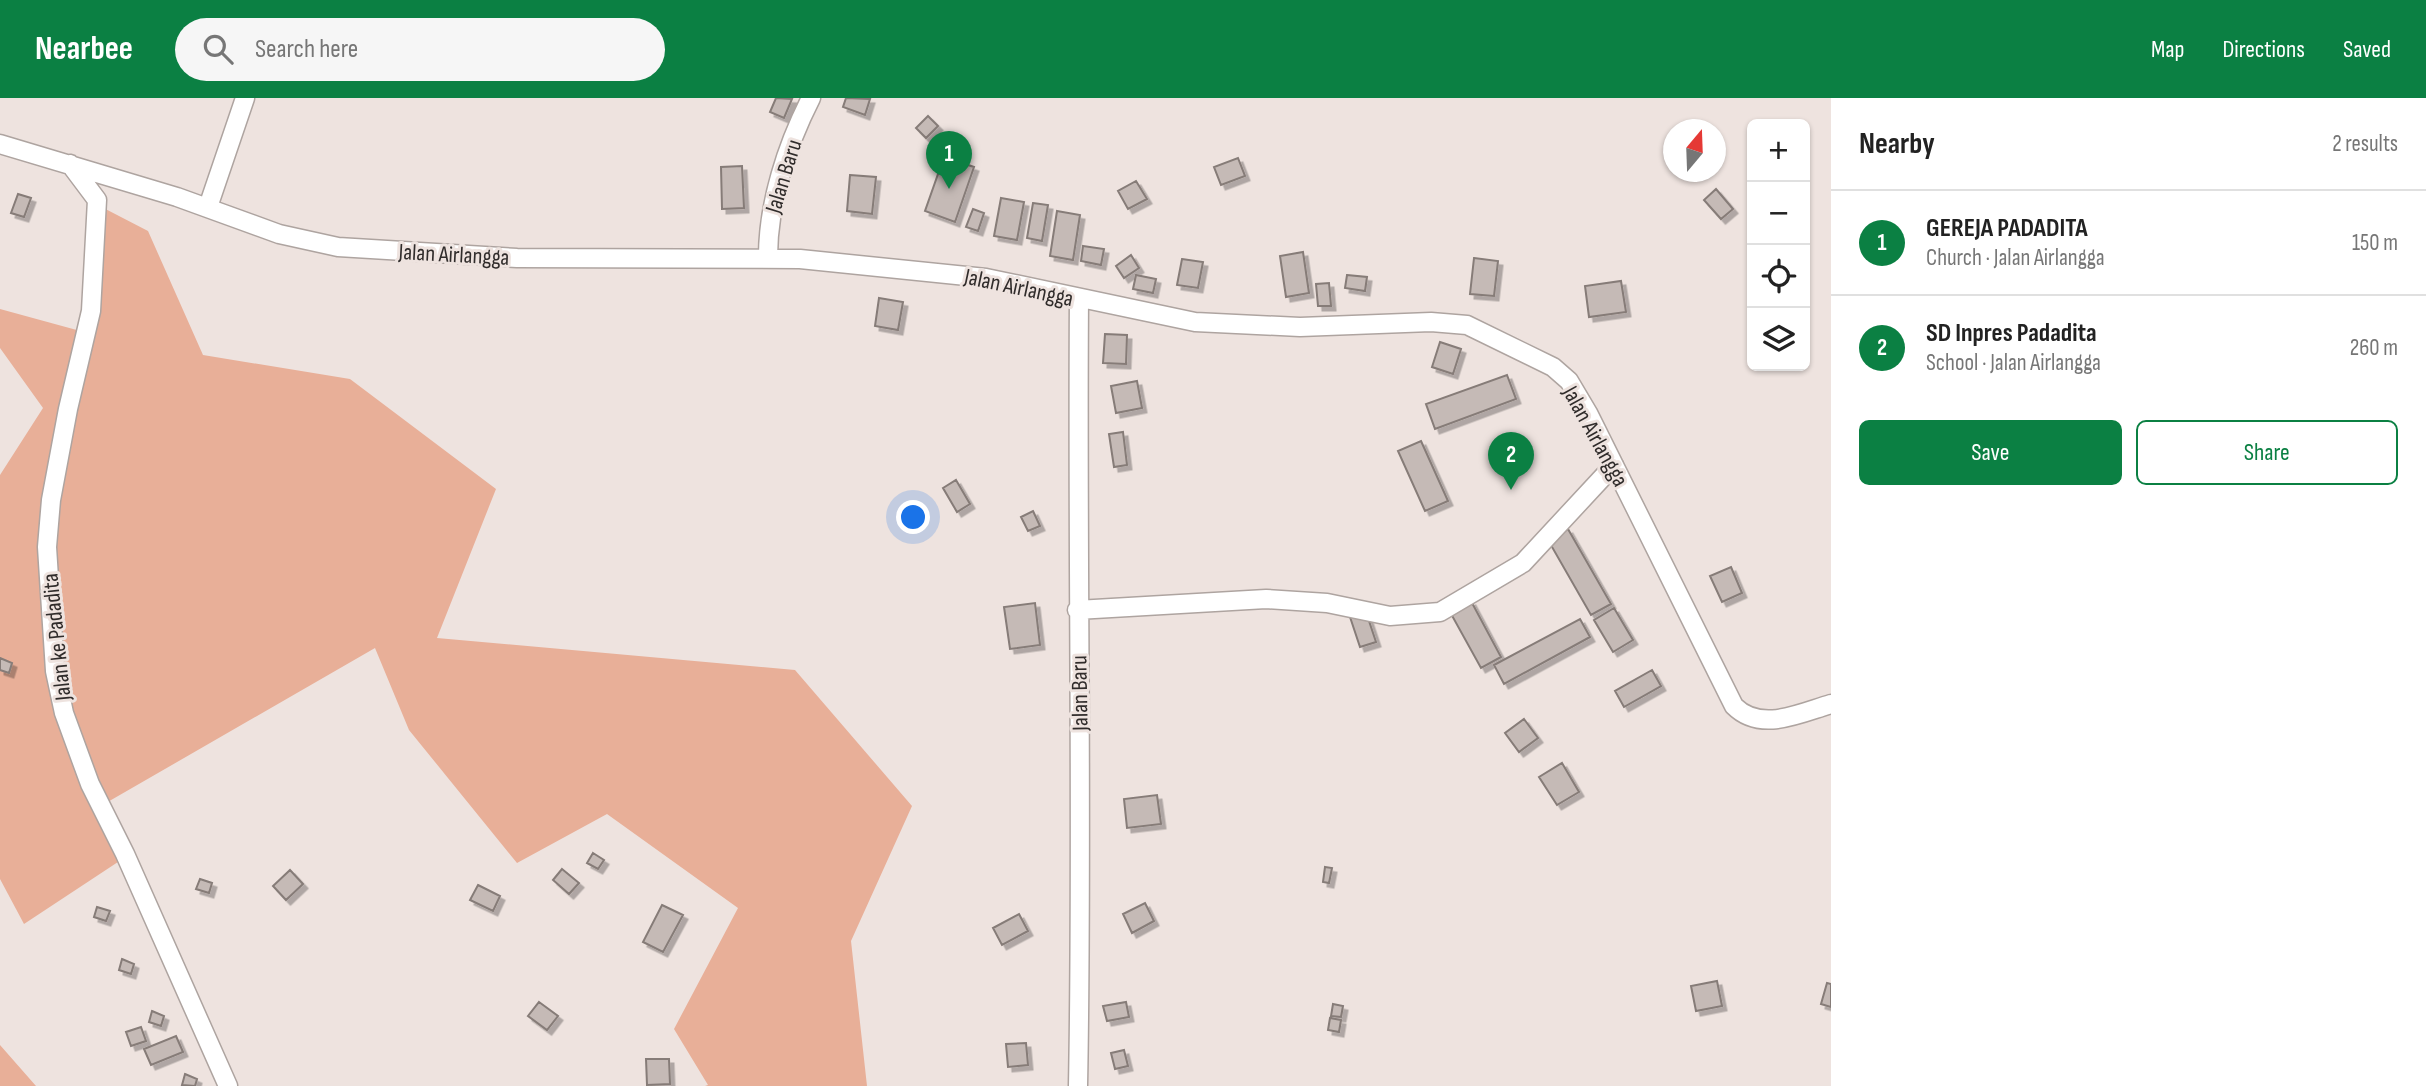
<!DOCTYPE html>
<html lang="en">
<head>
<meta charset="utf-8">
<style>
  body { margin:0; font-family:"Sofia Sans Condensed",sans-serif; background:#f6f6f6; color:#222 }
  .controls { position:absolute; right:21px; top:21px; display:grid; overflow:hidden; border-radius:10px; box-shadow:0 2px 5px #0004 }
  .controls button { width:63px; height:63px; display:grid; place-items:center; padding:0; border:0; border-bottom:2px solid #e0e0e0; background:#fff; color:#222; font:35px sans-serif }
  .compass { position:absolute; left:1663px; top:21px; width:63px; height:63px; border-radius:50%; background:#fff; box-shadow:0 2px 5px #0004; rotate:19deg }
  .you { position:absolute; left:914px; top:420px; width:24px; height:24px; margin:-18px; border:5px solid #fff; border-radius:50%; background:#1a73e8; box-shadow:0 0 0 10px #1a73e833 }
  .badge { display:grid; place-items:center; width:46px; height:46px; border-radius:50%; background:#0b8043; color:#fff; font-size:23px; font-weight:700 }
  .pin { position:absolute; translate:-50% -58px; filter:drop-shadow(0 2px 4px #0008) }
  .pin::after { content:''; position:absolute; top:37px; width:24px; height:21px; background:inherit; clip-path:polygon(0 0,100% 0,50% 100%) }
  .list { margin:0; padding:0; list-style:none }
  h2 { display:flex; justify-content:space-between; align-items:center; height:91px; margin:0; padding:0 28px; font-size:30px }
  h2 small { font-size:23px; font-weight:400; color:#767676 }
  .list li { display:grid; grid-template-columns:46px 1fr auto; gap:21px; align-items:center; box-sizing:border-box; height:105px; padding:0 28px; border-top:2px solid #e0e0e0 }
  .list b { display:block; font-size:26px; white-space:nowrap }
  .list p { margin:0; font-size:23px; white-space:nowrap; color:#767676 }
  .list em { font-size:23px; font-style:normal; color:#767676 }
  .actions { display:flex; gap:14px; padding:21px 28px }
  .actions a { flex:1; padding:16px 0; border:2px solid #0b8043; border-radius:10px; text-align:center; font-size:24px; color:#0b8043 }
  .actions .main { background:#0b8043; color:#fff }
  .icon { flex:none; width:38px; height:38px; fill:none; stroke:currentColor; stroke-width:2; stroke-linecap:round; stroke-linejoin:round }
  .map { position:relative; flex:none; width:1831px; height:988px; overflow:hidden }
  header { display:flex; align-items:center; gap:42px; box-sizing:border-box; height:98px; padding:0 35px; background:#0b8043; color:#fff }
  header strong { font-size:33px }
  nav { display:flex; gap:38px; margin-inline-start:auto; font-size:24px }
  .search { width:490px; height:63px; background:#f6f6f6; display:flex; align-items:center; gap:18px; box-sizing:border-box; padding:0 24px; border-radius:38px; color:#767676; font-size:26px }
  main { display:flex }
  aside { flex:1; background:#fff }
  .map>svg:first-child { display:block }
</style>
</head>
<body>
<header>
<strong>Nearbee</strong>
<div class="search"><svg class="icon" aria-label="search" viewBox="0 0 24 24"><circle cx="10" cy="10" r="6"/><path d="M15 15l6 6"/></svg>Search here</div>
<nav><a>Map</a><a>Directions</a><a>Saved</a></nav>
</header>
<main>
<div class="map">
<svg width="1831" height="988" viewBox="0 0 1831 988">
  <defs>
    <filter id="shadow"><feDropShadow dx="4.5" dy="4.5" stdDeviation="0" flood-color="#0004"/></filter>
  </defs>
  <rect width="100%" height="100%" fill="#eee3df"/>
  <path fill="#e8af98" d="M90 103 148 133 203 257 350 281 496 391 437 540 795 572 912 708 851 843 867 988H705L708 987 674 931 738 810 607 716 517 765 409 632 375 550 99 709 121 762 24 826 0 781V377L43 310 0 250V211L84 234Z
    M0 947 36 988H0Z"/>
  <path fill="#c5bab6" stroke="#867c78" stroke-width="2" filter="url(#shadow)" d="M776 0 792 1 784 20 770 14Z
    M846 0 870 1 865 17 843 9Z
    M928 18 938 28 926 40 916 30Z
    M944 59 974 69 955 124 925 113Z
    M1238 60 1245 78 1221 87 1214 69Z
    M742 68 744 110 722 111 721 69Z
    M850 77 876 79 872 116 847 113Z
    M1136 83 1147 101 1128 111 1118 93Z
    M1716 91 1733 111 1721 121 1704 102Z
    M18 96 31 100 24 119 11 115Z
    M1001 100 1024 104 1017 142 994 138Z
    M1033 105 1048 107 1042 143 1027 140Z
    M973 111 984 115 978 133 966 129Z
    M1057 113 1080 117 1073 162 1050 158Z
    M1083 148 1104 151 1101 167 1081 163Z
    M1303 154 1309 195 1286 199 1280 158Z
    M1131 157 1139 170 1124 180 1116 168Z
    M1474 160 1498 163 1494 198 1470 196Z
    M1182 161 1203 164 1198 190 1177 187Z
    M1136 177 1156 181 1153 195 1133 191Z
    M1347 177 1367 179 1365 193 1345 190Z
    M1621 183 1626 214 1589 219 1585 188Z
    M1329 185 1331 208H1318L1316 186Z
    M879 200 903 204 898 232 875 228Z
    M1105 236 1127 237 1126 266 1103 265Z
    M1440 244 1461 251 1453 276 1432 269Z
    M1507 277 1516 301 1435 331 1426 306Z
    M1137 283 1142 310 1116 315 1111 288Z
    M1123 334 1127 367 1114 369 1109 336Z
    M1421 343 1448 403 1425 413 1398 353Z
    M956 382 970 406 957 414 943 390Z
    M1033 413 1040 428 1028 433 1021 419Z
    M1568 431 1611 506 1591 517 1548 442Z
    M1731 469 1742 495 1722 504 1710 478Z
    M1471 503 1501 559 1481 570 1450 514Z
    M1035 505 1040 547 1010 551 1004 509Z
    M1614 510 1633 542 1613 554 1594 522Z
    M1366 514 1376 544 1360 549 1350 519Z
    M1580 521 1590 539 1504 586 1494 567Z
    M0 560 12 565 9 575 0 572Z
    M1652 572 1661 588 1624 609 1615 593Z
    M1524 621 1538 640 1519 654 1505 635Z
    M1562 665 1579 694 1557 707 1539 679Z
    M1157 697 1161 726 1127 730 1124 701Z
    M593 755 604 762 598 771 587 765Z
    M1325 769 1332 770 1329 785 1323 784Z
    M562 771 579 785 569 796 553 782Z
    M290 772 303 786 286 802 273 788Z
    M200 781 212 785 209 795 196 791Z
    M478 787 500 798 493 813 470 802Z
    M1145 805 1154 823 1132 835 1123 816Z
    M662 807 683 817 663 854 643 844Z
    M97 809 110 813 106 823 94 819Z
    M1019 816 1028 833 1002 847 993 830Z
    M122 861 134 866 131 876 119 872Z
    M1717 883 1722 908 1696 913 1691 888Z
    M1827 885 1831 886V909L1821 906Z
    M539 904 558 918 547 932 528 918Z
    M1126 904 1129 919 1107 923 1103 908Z
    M1333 906 1343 908 1341 919 1331 918Z
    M152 913 164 918 161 928 149 924Z
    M1330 920 1341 922 1339 934 1328 932Z
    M141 929 146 943 131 948 126 934Z
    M176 938 183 954 151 967 144 951Z
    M1026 945 1028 967 1008 969 1006 946Z
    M1124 952 1128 968 1115 971 1111 955Z
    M646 961H669L670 986 647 987Z
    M185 976 197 981 195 988 182 987Z"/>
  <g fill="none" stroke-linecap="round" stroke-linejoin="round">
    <defs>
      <path id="minor" d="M0 46 177 99 279 136 338 149 517 160 800 161 986 180 1195 224 1300 229 1431 224 1467 227 1553 269 1569 283 1588 315 1734 608C1761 635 1800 615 1831 606
        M70 66 97 102
        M97 102 91 213 68 311 51 402 47 449 55 573 64 615 90 686 125 756 228 988
        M208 109 245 0
        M768 159C768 105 787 47 811 0
        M1077 512 1266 501 1327 505 1390 518 1440 514 1523 465 1614 367
        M1078 988C1083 726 1077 463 1079 201"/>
    </defs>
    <use href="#minor" stroke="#aea4a0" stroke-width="21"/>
    <use href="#minor" stroke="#fff" stroke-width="18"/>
  </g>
  <g text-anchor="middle" stroke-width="6" stroke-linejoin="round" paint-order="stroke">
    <g font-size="23" fill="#302c2b" stroke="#eee3df">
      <text transform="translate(783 78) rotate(-73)" y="8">Jalan Baru</text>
      <text transform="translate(454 156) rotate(3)" y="8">Jalan Airlangga</text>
      <text transform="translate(1019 189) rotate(12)" y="8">Jalan Airlangga</text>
      <text transform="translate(1596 338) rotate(61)" y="8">Jalan Airlangga</text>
      <text transform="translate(56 539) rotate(-96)" y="8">Jalan ke Padadita</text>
      <text transform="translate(1079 595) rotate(-91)" y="8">Jalan Baru</text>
    </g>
  </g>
</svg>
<div class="controls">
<button>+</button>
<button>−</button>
<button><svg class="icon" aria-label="locate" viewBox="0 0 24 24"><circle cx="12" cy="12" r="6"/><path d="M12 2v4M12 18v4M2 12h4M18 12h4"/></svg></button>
<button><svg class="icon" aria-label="layers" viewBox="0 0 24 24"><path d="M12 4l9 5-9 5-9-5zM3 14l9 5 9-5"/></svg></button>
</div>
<svg class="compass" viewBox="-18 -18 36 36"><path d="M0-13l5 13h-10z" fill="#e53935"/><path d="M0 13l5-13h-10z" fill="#767676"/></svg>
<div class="you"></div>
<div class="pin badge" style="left:949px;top:91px">1</div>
<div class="pin badge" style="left:1511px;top:392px">2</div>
</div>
<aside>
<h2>Nearby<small>2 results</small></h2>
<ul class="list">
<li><span class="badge">1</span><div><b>GEREJA PADADITA</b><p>Church · Jalan Airlangga</p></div><em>150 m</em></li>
<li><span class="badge">2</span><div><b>SD Inpres Padadita</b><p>School · Jalan Airlangga</p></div><em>260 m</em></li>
</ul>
<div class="actions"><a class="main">Save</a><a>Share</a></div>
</aside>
</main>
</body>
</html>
